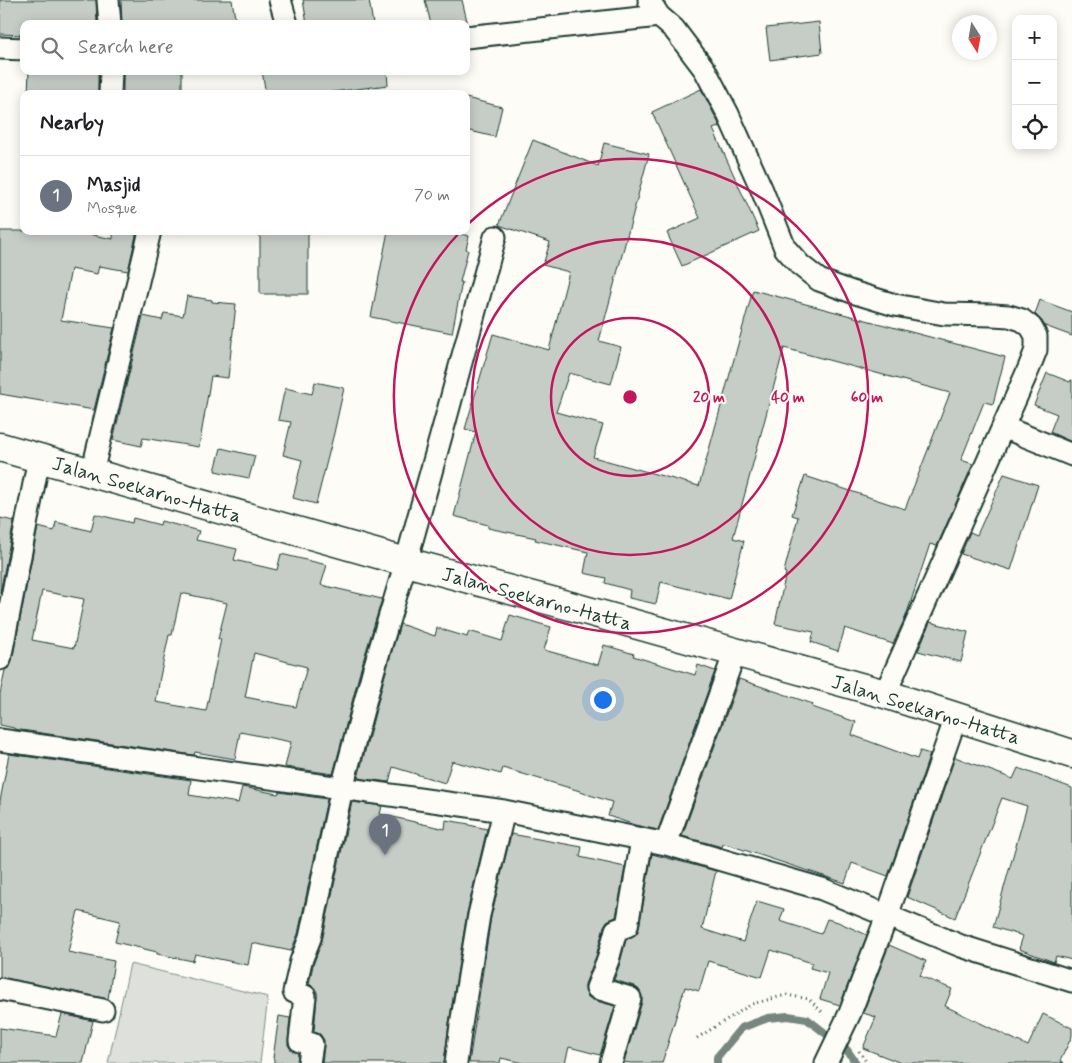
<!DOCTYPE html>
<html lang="en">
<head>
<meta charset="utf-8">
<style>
  body { margin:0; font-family:Mynerve,sans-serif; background:#f6f6f6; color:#202124 }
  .controls { position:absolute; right:15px; top:15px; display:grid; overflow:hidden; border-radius:10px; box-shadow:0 2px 12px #0003 }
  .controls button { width:45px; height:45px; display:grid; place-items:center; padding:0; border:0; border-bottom:1px solid #e0e0e0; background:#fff; color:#202124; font:25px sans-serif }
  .compass { position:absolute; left:952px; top:15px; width:45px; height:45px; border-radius:50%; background:#fff; box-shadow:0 2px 12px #0003; rotate:169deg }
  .you { position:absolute; left:602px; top:699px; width:18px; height:18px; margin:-12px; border:4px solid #fff; border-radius:50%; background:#1a73e8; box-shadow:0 0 0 8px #1a73e833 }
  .badge { display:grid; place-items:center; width:32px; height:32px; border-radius:50%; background:#d1495b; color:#fff; font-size:16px; font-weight:700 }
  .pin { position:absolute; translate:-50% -41px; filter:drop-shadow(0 1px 2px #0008) }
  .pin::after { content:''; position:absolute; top:26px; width:18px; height:15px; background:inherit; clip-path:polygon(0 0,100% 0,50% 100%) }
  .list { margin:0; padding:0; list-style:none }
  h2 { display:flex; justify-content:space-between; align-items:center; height:65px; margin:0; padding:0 20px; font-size:21px }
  h2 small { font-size:16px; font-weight:400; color:#757577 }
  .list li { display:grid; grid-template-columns:32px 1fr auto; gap:15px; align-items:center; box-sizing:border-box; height:80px; padding:0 20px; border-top:1px solid #e0e0e0 }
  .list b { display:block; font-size:19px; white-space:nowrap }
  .list p { margin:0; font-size:16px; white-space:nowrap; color:#757577 }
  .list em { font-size:16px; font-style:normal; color:#757577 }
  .icon { flex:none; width:28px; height:28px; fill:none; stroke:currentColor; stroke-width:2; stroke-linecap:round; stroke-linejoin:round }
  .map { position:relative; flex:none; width:1072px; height:1063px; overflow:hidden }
  .search { position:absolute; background:#fff; box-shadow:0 2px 12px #0003; left:20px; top:20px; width:450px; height:55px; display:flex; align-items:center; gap:12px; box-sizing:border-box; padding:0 18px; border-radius:10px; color:#757577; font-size:19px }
  .panel { position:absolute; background:#fff; box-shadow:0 2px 12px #0003; left:20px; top:90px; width:450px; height:145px; border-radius:10px }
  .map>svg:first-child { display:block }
</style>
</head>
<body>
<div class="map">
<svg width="1072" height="1063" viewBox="0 0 1072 1063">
  <rect width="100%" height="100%" fill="#fdfcf7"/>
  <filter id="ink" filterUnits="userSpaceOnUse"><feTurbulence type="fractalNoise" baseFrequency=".02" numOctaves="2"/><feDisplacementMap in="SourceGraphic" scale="10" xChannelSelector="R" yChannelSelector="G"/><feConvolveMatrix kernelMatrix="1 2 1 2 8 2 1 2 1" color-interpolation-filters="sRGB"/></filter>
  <g filter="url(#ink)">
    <path fill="#dde0db" stroke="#7e8e88" d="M130 964 268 997 260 1063H108Z"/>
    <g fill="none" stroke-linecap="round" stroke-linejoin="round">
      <path stroke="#75877f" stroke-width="8" d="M717 1063V1057L741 1028 768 1018 788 1016 807 1019 847 1050 856 1063"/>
    </g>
    <path fill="#c6cdc7" stroke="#1f3d34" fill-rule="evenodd" d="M0 0H96L97 24H23V35L0 34Z
      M121 0H232L236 24H122Z
      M303 0H369L373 24H307Z
      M425 0H462L467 21 456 24H431Z
      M819 22 822 53 770 60 766 28Z
      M29 71H98V94H28Z
      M123 71H182V94H123Z
      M262 71H387L388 85 317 94H266Z
      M701 89 720 126 713 129 759 231 682 266 667 233 700 218 652 112Z
      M466 98 502 107 495 137 466 130Z
      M533 140 598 166 604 143 649 154 599 341 621 347 611 384 569 373 556 412 603 425 593 457 699 486 753 290 1005 357 993 404 984 402 961 460 973 464 937 546 930 544 906 616 893 644 845 628 838 651 811 642 814 632 775 624 786 573 784 572 798 517 792 515 805 476 905 509 950 393 784 348 733 538 744 541 729 599 661 582 656 604 629 598 630 590 605 583 606 578 584 573 588 552 535 540 536 538 488 528V525L454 516 476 432 465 429 493 334 549 350 569 272 543 265 550 242 499 225Z
      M0 231H74L113 239V231H137L128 271 99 266 97 274 71 269 61 320 114 328 94 410 0 394Z
      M260 231H308V294H260Z
      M388 231H450L469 236 466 249 468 250 460 282H462L452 333 371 317Z
      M187 296 212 300V302L236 304 228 378 211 376 199 447 143 438 141 446 113 440 143 316 162 320 164 313 183 316Z
      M1040 300 1072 312V336L1045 326 1042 321 1035 314Z
      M1047 373 1070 382 1071 380H1072V442L1050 432 1057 414 1034 405Z
      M315 382 344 388 334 433 316 504 293 498 302 460 283 455 291 422 278 420 285 388 312 394Z
      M221 448 255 456 249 478 215 471Z
      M1004 474 1038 485 1011 570 961 554 970 532 977 535Z
      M95 514 132 523 133 518 160 525 161 521 199 531 196 540 237 549 234 560 277 570 281 554 327 565 321 585 382 599 361 668 333 774 285 767 291 742 240 732 235 759 195 752 194 755 14 729V728L0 725V694L5 670 10 667 12 661 38 527 54 531 56 522 91 531ZM42 591 84 599 74 648 32 640ZM181 593 227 603 218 639H221L206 711 156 702 160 677 169 635H172ZM254 653 307 667 296 707 245 697Z
      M0 518 14 521 0 593Z
      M510 615 551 627 544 650 598 665 604 645 634 654 633 656 695 675 698 665 715 671 658 830 635 825 608 816 612 802 580 792V791L503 768 501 774 452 761 445 783 393 767 389 782 358 778 385 675 400 624 435 636 437 628 467 637 469 631 502 641Z
      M930 622 968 632 961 662 918 651Z
      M739 679 813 704 812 707 856 722 852 735 917 759 920 751 930 754 888 876 852 863 845 883 729 845 723 844 722 847 682 836Z
      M9 754 191 780 189 795 238 803 242 787 278 794 279 792 327 799 298 934 291 951 252 943 248 965 195 954 193 961 157 954V952L115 942 120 921 78 911 68 952 114 961 108 999 0 977V801Z
      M955 757 1013 779 1018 768 1072 788V960L1056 956 1054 962 1019 949 1023 936 993 927 1027 806 1002 798 955 918 907 897Z
      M352 802 382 806 380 814 445 829 446 820 469 824V825L487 829 467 913 449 1023 444 1063H322L324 1046V1040L320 1034 314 1032 317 997V992L314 987 309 984 313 965 322 941Z
      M511 834 582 847 580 857 625 867 616 917 607 921 604 926 596 956 585 984V991L588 997 593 1000 615 1006 600 1055 569 1047 565 1063H524L501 1058 500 1063H469L491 917Z
      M652 854 716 871 702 929 743 942 757 901 784 909 780 921 821 934 827 919 838 922 867 935 840 1005 820 999 828 973 810 968 812 963 771 950 762 977 708 961 699 991 685 987 662 1063H630L624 1062 642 1002V996L639 990 634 986 614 980 620 963 626 940 636 934 639 928Z
      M889 945 926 961 920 976 952 989 945 1006 1028 1046 1043 1014 1072 1028V1036L1060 1061 1064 1063H901L863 1048 876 1017 863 1013Z
      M62 1014 93 1021 83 1063H0V1028L56 1036Z
      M279 1016 290 1018 288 1040V1045L292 1051 298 1053 297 1063H274V1059L273 1058Z"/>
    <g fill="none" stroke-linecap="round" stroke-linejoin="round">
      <defs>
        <path id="minor" d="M108 0 110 24
          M280 0 287 24
          M649 0 659 16 674 29 705 70 728 114 762 190 785 248 800 265 819 280 852 292 895 305 944 314 993 315 1009 316 1022 320 1031 327 1036 336V350L1029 368 885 694
          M466 37 659 16
          M0 48 24 49
          M110 94 111 71
          M1003 427 1072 455
          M92 473 150 231
          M0 659 39 458
          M0 740 504 811 666 844 822 889 961 946 1072 981
          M666 844 735 652
          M0 989 103 1010
          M309 1063 312 1044 300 1041 305 996 294 992 301 961 310 938 342 788 373 672 406 562 446 418 495 237
          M456 1063 461 1025 479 915 504 811
          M611 1063 630 998 597 988 608 960 616 930 627 926 642 840
          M826 1063 850 1013 887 916 956 717"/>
        <path id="trunk" d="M0 447 406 562 570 606 885 694 1072 754"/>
      </defs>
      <use href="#minor" stroke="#1f3d34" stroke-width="25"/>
      <use href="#trunk" stroke="#1f3d34" stroke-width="31"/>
      <path stroke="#1f3d34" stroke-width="3" stroke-dasharray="1 4" stroke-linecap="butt" d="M697 1038 752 1004 786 995 809 999 824 1014
        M859 1051 867 1063"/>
      <use href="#minor" stroke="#fdfcf7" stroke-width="21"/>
      <use href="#trunk" stroke="#fdfcf7" stroke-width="28"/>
    </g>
  </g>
  <g fill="none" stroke="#c2185b" stroke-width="2.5">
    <circle cx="630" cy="397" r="79"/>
    <circle cx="630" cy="397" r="158"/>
    <path d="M467 225A237 237 0 1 1 460 232"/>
  </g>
  <g text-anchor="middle" stroke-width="4" stroke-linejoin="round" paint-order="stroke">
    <g font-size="20" fill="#1f3d34" stroke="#fdfcf7">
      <text transform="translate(147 489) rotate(16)" y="7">Jalan Soekarno-Hatta</text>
      <text transform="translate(537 598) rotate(15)" y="7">Jalan Soekarno-Hatta</text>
      <text transform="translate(926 709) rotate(17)" y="7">Jalan Soekarno-Hatta</text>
    </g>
  </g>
  <circle cx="630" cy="397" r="8" fill="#c2185b" stroke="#fdfcf7" stroke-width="2.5"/>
  <g font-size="15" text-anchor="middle" font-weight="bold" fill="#c2185b" stroke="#fdfcf7" stroke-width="4" stroke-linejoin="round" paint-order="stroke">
    <text x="709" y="402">20 m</text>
    <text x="788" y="402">40 m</text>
    <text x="867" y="402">60 m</text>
  </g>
</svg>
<div class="controls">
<button>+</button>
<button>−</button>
<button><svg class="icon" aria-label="locate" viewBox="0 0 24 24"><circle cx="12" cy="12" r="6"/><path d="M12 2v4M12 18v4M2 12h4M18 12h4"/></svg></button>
</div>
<svg class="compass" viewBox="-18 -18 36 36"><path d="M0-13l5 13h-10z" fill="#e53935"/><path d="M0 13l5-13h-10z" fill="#757577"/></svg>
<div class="you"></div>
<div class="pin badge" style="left:385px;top:855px;background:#6b7280">1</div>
<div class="search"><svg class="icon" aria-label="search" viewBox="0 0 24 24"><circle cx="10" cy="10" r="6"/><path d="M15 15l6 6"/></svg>Search here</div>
<section class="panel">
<h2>Nearby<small></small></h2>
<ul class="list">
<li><span class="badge" style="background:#6b7280">1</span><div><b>Masjid</b><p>Mosque</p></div><em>70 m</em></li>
</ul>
</section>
</div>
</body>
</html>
